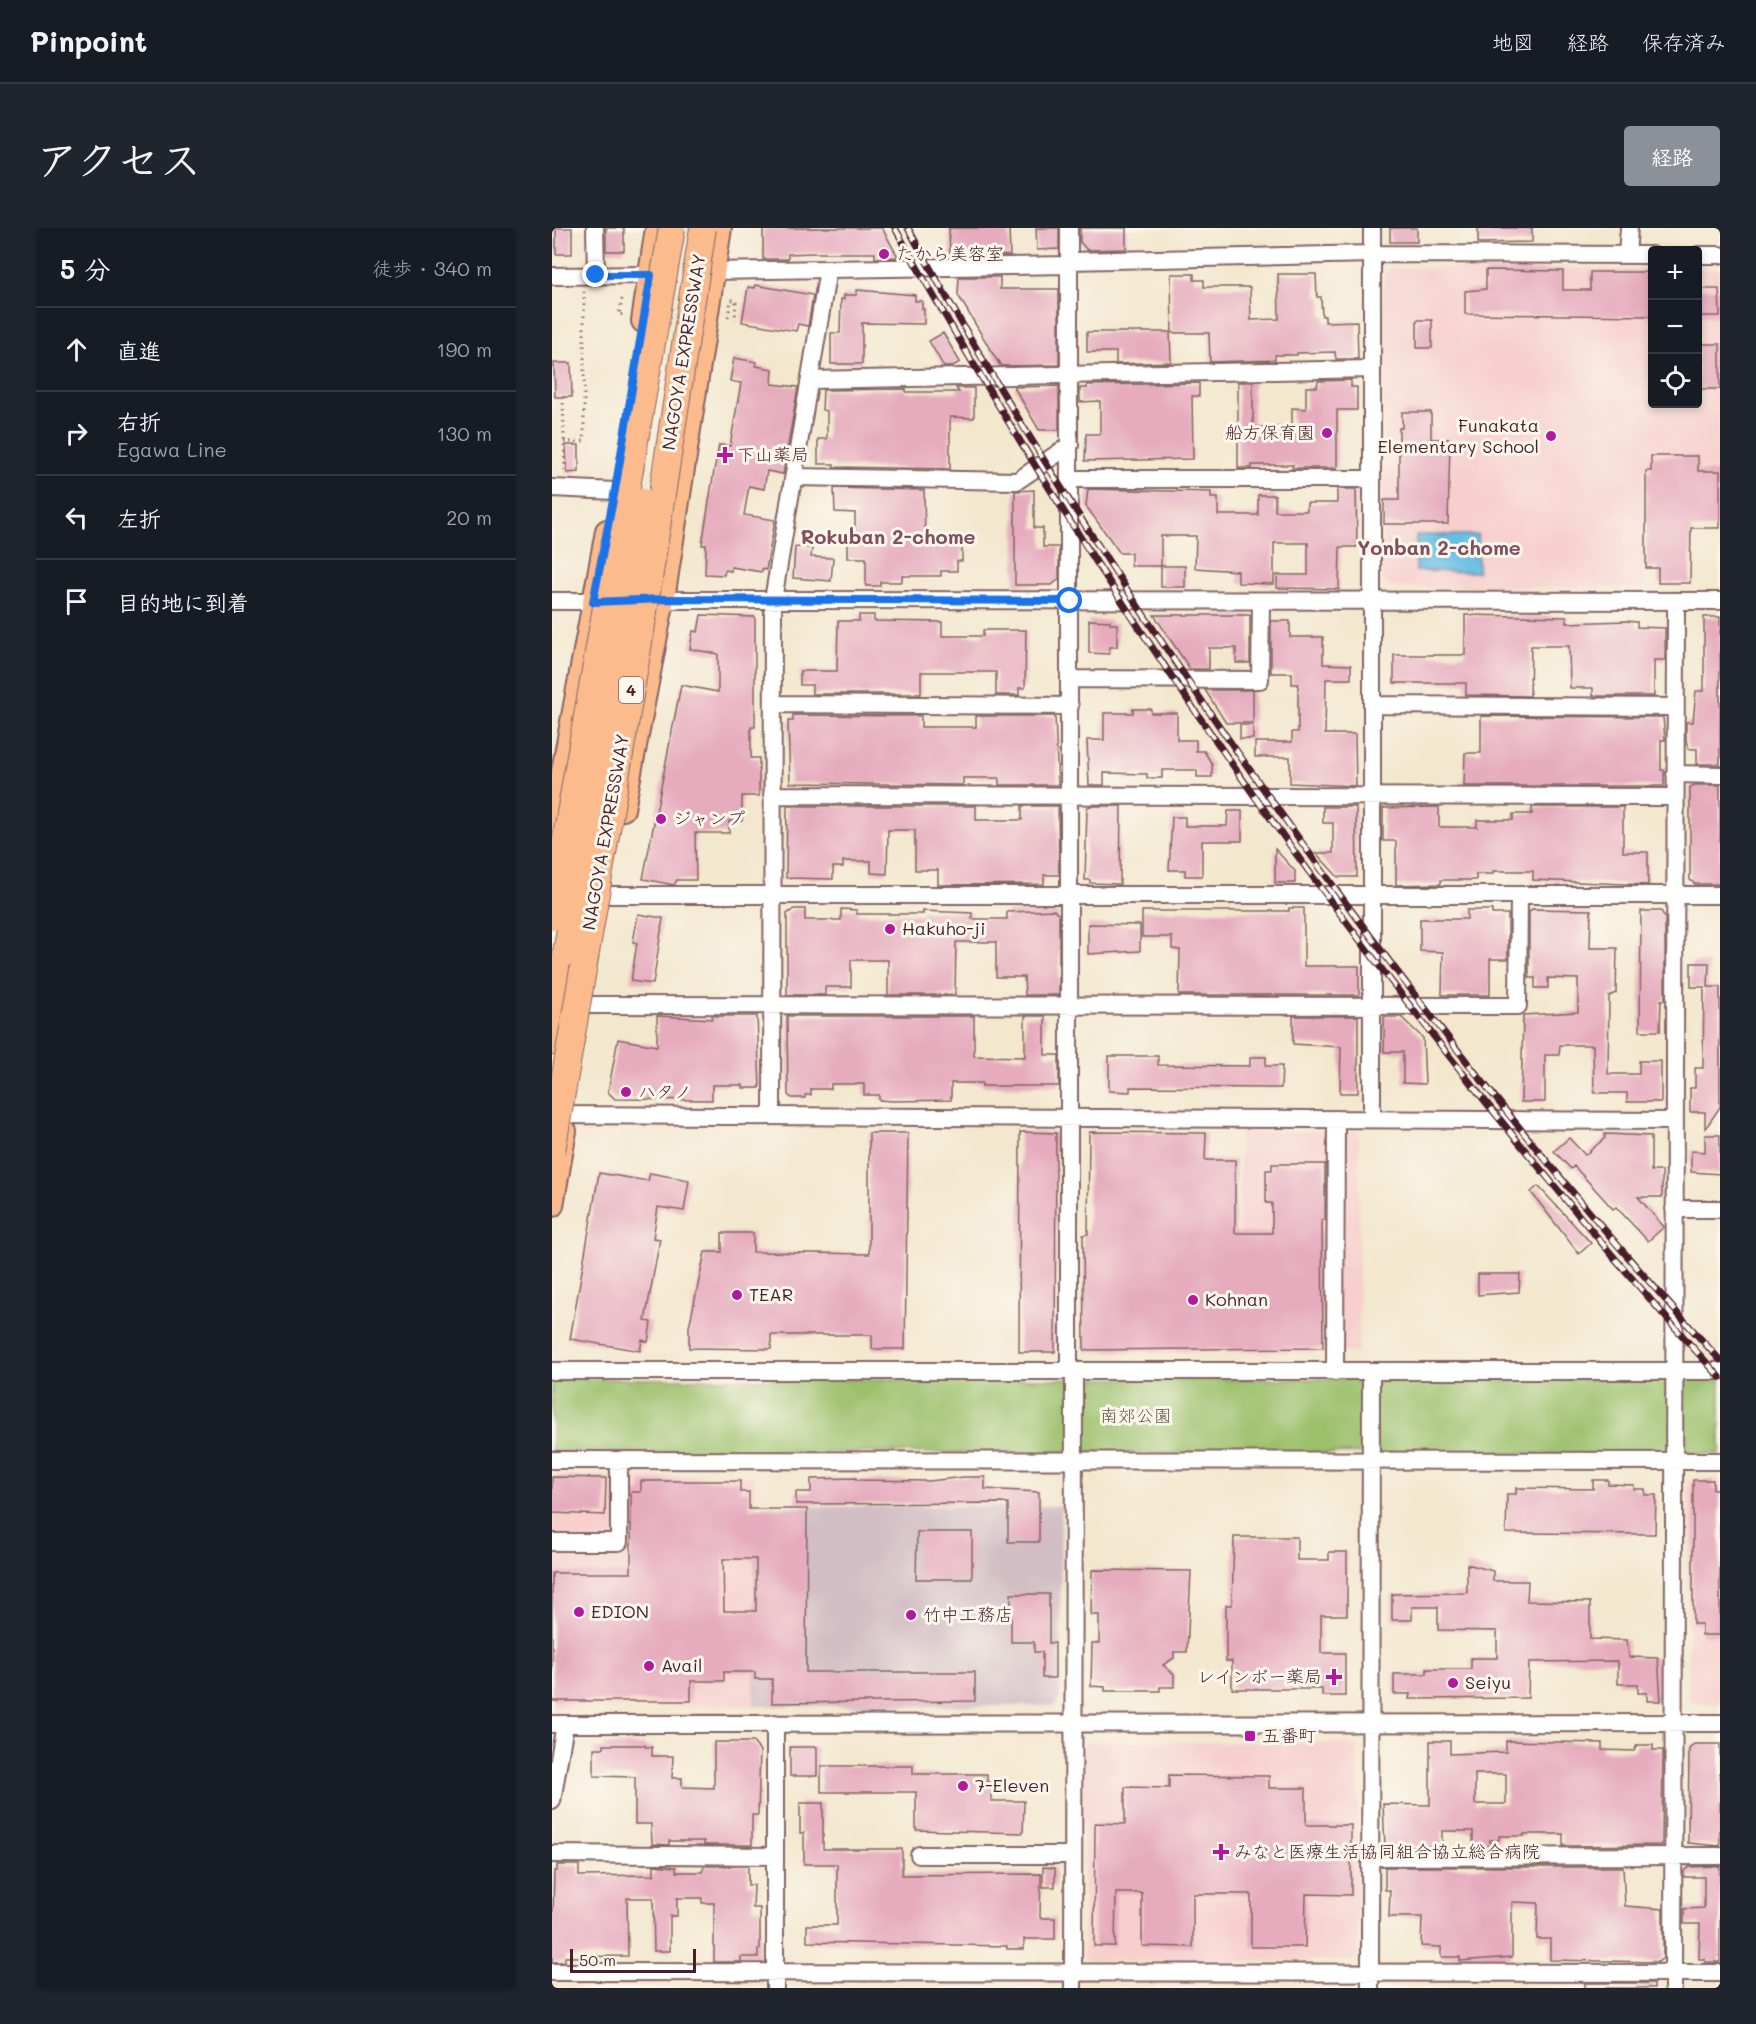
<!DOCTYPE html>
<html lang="ja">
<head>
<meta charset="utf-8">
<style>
  body { margin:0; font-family:Mali,"Klee One",sans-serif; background:#20242c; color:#f1f3f6 }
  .controls { position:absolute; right:18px; top:18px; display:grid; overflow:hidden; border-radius:6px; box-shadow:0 3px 9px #0003 }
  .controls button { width:54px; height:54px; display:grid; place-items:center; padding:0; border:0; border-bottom:2px solid #363941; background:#171b24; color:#f1f3f6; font:30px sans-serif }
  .scale { position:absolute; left:18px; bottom:15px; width:126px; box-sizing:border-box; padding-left:6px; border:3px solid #4a1f2b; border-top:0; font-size:16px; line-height:21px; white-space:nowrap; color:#4a1f2b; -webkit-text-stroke:4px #fbf7ec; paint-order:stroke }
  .stop { position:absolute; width:18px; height:18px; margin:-14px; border:4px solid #1a73e8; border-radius:50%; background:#fff }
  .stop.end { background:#1a73e8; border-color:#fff; box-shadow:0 2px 6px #0008 }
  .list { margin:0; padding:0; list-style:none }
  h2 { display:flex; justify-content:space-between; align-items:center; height:78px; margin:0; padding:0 24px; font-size:26px }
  h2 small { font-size:20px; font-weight:400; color:#9ea1a6 }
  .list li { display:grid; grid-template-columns:39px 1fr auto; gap:18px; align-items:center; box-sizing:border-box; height:84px; padding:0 24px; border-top:2px solid #363941 }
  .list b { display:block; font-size:22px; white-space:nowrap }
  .list p { margin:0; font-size:20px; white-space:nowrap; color:#9ea1a6 }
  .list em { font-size:20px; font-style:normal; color:#9ea1a6 }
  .icon { flex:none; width:33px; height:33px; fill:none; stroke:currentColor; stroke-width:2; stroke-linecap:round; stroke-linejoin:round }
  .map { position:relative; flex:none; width:1168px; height:1760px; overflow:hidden; border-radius:6px }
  header { display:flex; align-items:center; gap:36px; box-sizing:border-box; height:84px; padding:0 30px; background:#171b24; border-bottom:2px solid #363941 }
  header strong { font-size:28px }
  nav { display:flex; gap:33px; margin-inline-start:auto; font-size:21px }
  .intro { display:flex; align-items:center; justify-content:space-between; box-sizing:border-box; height:144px; padding:0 36px }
  h1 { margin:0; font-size:42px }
  .button { padding:15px 27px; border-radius:6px; background:#8c9099; color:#fff; font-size:21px; font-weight:700 }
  main { display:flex; gap:36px; padding:0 36px }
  aside { flex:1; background:#171b24; border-radius:6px; box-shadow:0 3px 9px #0003 }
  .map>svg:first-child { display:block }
</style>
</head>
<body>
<header>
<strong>Pinpoint</strong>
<nav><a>地図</a><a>経路</a><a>保存済み</a></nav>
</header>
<div class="intro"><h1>アクセス</h1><a class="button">経路</a></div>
<main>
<aside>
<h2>5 分<small>徒歩 · 340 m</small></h2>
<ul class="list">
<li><svg class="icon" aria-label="ahead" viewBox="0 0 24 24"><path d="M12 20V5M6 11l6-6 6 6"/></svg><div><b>直進</b></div><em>190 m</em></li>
<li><svg class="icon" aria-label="right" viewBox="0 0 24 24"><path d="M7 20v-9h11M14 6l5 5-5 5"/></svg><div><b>右折</b><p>Egawa Line</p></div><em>130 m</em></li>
<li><svg class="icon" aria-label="left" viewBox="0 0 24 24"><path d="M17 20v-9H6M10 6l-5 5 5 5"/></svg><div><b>左折</b></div><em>20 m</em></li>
<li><svg class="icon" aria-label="arrive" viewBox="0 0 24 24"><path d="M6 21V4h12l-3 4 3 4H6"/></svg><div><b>目的地に到着</b></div></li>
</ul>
</aside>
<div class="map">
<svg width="1168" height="1760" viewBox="0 0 1168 1760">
  <rect width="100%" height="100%" fill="#fbf7ec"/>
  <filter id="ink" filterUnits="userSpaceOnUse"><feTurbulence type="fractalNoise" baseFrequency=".0167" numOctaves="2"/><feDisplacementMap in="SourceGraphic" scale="12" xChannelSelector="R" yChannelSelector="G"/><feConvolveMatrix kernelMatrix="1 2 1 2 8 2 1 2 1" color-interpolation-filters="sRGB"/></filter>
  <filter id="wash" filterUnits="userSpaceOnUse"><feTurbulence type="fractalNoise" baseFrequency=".008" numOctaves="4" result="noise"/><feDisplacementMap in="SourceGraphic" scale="24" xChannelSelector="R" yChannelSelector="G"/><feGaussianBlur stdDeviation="1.35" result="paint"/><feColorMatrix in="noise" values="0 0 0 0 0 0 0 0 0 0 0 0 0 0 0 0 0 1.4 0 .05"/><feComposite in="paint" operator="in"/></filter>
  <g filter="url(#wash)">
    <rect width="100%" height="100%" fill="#f3e7ce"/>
    <path fill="#f7d0ce" d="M840 40 1100 41V176H1146V41H1168V241H1091V360L837 359 830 353 831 47Z
      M688 903 807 904V1125H531L532 1004H687Z
      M0 1248H202V1478L0 1479Z
      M1136 1252H1168V1476H1145L1136 1472Z
      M538 1513 800 1516 806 1521V1728L800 1733H537L531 1729V1518Z"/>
    <path fill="#d2bec4" d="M509 1278 508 1470 502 1478H202V1279Z"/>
    <path fill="#9bc06b" stroke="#72704b" stroke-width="1.5" d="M3 1151H1168V1226L0 1224V1152Z"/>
    <path fill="#66bfe4" stroke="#586f88" stroke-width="1.5" d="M864 307H926V344L864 343Z"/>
    <g id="blocks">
      <path fill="#e6acbe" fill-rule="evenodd" d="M4 0H20V26H4Z
        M54 0H72V23H54Z
        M211 0H330L346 29 323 30V25H261L236 26V31H211Z
        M397 0H457L458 27 398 28Z
        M484 0H507V21L485 22Z
        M528 0H574V21L535 22 528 14Z
        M838 0H865V14H838Z
        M926 0H980V14L926 15Z
        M934 42 1011 43V62H1038V44H1101V88L913 86V63L934 61Z
        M619 46H642V52H652V59H698L699 92 727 91 726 46H764L765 69H769L770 88H773V94L805 93 806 131H784L783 124 745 125V127H723V132L658 134 657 105H620Z
        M407 49H448V61H507V137L450 138 447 133V136L406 67Z
        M203 57 261 67 256 98 246 96 244 103 190 94 196 59 203 60Z
        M1146 61H1167L1168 88H1146Z
        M305 62 363 67V73H370V81H372V96L310 95V136H279V105H288L289 71H292V67H305Z
        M865 92H880V120H865Z
        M535 104H618L619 134 564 136V124H535Z
        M391 105 408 134 399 139H392L377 113Z
        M1146 116H1168V161H1146Z
        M182 130 205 134 204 138 221 141 220 156 246 159 231 246 215 243 212 261 197 258 192 287 223 292 214 342 210 341V344L179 339V343L173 342 172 347 153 346 154 317H150L162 243 167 217 178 218 189 155 178 153Z
        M2 135H19L20 169H3Z
        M799 152V159H805V182H785V240H740L741 237H700V240H686V154H701V199H740V180L754 181V159H765L766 153Z
        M647 155V168H640L641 231 533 233 534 206H548V173L528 174V160H535V157Z
        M507 158V202H487L462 159Z
        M404 160H422V190L398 189V241L282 239V236H266V211H275V183L270 182 271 162 354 161V164H407Z
        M850 184H879V211H898L896 296H832V272H847V200H850Z
        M14 217H27V244L15 245Z
        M1099 228H1146V243H1168V300H1139L1138 355H1106V340H1094V243H1099Z
        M282 260 372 262 373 315H410V333H405V343H389V348H350V354H328V358H314V330H296V314H303V285L283 284Z
        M536 261 659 264V270H666V287H706V267H723V283H755V275H785V261H804L805 319H788L787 361 725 360V347H756V315H722V356L686 355V343L643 340 644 308H609V338H579V325H568L534 278Z
        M482 262V300H491V319H507V351L500 357H463V263Z
        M243 319 260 320 259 329 281 330 279 353 241 350Z
        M609 338H633V359H609Z
        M149 387 203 389V499H199V530H207V568H190V593H177V605H143L144 652H125L122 657 91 651 129 457 166 464V426L138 421 141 403 146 404Z
        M307 387H322V393L390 394V408H431V402H474L473 460H467V467H444V444H369V466H260V457H248V443H285L286 393H307Z
        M602 387H698V435H684V420H657V441H638Z
        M913 387 1015 389V395L1074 393 1085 394V399L1113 400V432H1102V468H1041V460H1018L1017 418H979L978 468 914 467V455H842V427H913Z
        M1152 389H1168V536H1145V521H1136L1134 512V494H1141L1144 463H1152Z
        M537 392 558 393V396H565V419H558L557 426 537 425Z
        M719 393H738V409H771V436L799 437V451H774L773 506H803L804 558 738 555V529H703V514H740V504H746V456H740V445H719Z
        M653 462H701V495H674Z
        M581 481H599V485H625V512H644V523H652L660 536V549H645V542H610V550H595V546L552 545V557H537L535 512H552V485H581Z
        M241 487 369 488V499H424V488H503L506 557H447V550H411V557L238 555 236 493H241Z
        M929 488 1111 489 1113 512H1109V542H1112V558H912L913 525H929Z
        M688 497H701V511H688Z
        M1143 557H1168V656H1143L1138 652V559Z
        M235 578H424V592H470V578H506L507 647H492V656L386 657V642H363V602H336L335 646 319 645V633H291V639H281V651L234 650Z
        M538 578H569L568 656 538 655V652H533L535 580Z
        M771 579H804L805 649H786L764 625H781V595H771Z
        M887 579V599H925V592H961V586H980V579H1071V624H1096V657L981 652V643H941V646H924V652H889V656L844 657V613H831V580Z
        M676 583H690V613H650V648H633V642H617L620 589H633V598H675Z
        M723 621 743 643V655H723Z
        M737 680H752V738H807V767H627L628 722 620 721V709H590V683H737Z
        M242 681H253V692H289V681L305 682V686H371V683L420 685V691H455V684L502 682 507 687V767H473L472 749H444V714H404L403 767H336V732H299V759H273V767H235V686Z
        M980 681 1039 682 1038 720H1065L1064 765 1057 768 1056 846H1087V833H1109V874H1075V865H1042L1041 817H1008L1007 827H993V874H969L971 787 1026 784V751L996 750V760H983V750H977V684Z
        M915 682H940V686H956V731H938V767H890L891 724 868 723V691H915Z
        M1089 683H1109L1113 690V772H1109L1108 803H1088Z
        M86 686 111 690 101 756 79 753 85 715 81 714Z
        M536 696 588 697V723L536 726Z
        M1139 735H1157L1156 759H1168V879L1153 901V884H1138V860H1143V840H1151L1152 759H1139Z
        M105 788 160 791V788H205L208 860H191V857H160V872L63 871 56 864 66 811 105 818Z
        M235 788H422V828L473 829V788H493V827H507V858H430V855H399V872L341 873 327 872V867H312V856H279V861H259V867H253V870H240L236 867Z
        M741 788H806V865H788L789 819 741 816Z
        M832 789H849L871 810 873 856 851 855V824H832Z
        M557 828H606V837L698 838V829H714V838H730L729 860 578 859V864L557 863Z
        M468 904 504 905 503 1124H467Z
        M537 904 654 905 653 932H683V1005H720V975H714V942H720V936H773V992H770L771 1120 532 1122 531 1007 536 1006Z
        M317 905H356L353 1121H320V1107H219V1121L137 1120V1099L153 1024H170V1005H201V1024L317 1026Z
        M1053 906 1099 908V943H1110V969H1086L1112 999 1096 1013 1064 979 1061 981 1022 938 1019 941 1002 923 1017 910 1033 927 1053 910Z
        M1153 907H1168V946L1139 944V923L1153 924Z
        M47 945 96 953 98 945 137 952 132 983 106 979 101 1010 108 1011 93 1093 99 1094 96 1114 90 1112 88 1123 18 1111Z
        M986 958 1039 1015 1027 1026 979 964Z
        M926 1046H968L967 1064 926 1067Z
        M0 1249 54 1250 53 1287 0 1285Z
        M412 1249H433V1261L487 1264V1314H456V1275L244 1276V1264H259V1251L304 1250V1252L377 1253Z
        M1041 1252H1056V1256L1082 1257V1261H1093V1267H1104L1103 1306 954 1305 955 1266H964V1260L1041 1261Z
        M1141 1252H1161V1261H1168V1407H1150V1396H1141Z
        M89 1253H188V1264H197V1281H255L254 1444H423V1473L220 1475V1451H203V1444H172V1453H139V1473H0V1345H79V1264H89ZM171 1331H204V1383H172Z
        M365 1304H420V1351H364Z
        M682 1309H745V1332H777V1324H795V1387H769V1425H793V1468H770V1461H680V1433H674V1377H680Z
        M915 1336 941 1343V1353H976L975 1373 1038 1374V1411L1075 1412 1077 1429 1106 1430 1109 1473H1095V1465H1086V1456H1066V1433L977 1434 976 1470 857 1471 858 1466H842V1446H875V1441H919V1430H945V1403L886 1402V1379H860V1392H840V1366L915 1365Z
        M540 1342 639 1343 635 1424H622V1430L611 1437 622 1446V1459H608V1463H553V1459L539 1458 540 1415H547V1387H539Z
        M459 1366H497V1415H503V1450H490V1424H482V1414H459Z
        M878 1513H898V1526L954 1524V1513L1050 1515V1522L1082 1523 1085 1517H1101V1522H1111L1110 1617 1011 1618V1606H972V1608H947V1612H938V1618H921V1603H890V1618H833L831 1576 878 1577ZM923 1546H954V1576H923Z
        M162 1514H201L208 1523 206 1587H200V1617H152V1613H117V1617L100 1616 99 1596H83V1549L42 1548V1520H52V1517H93V1519H100V1528H121L120 1550H130V1559L162 1560Z
        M1142 1516H1168V1618L1136 1615 1137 1521Z
        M238 1519H265V1548H238Z
        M269 1538H361V1546H435V1554H439V1573H472L471 1605 364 1602V1564H269Z
        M617 1547 717 1548V1560H754V1597H799V1667L754 1666 753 1719H699V1666H641V1719L590 1718V1665H564L563 1718H542L543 1595 573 1596V1559L617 1560Z
        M248 1575H271V1621H350V1647L489 1646 488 1690H503V1711H472V1721H455V1718L255 1714V1697H285V1636H252V1605H248Z
        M5 1637H27V1648L102 1647V1637L124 1639V1644H150L152 1638H196V1657H202L201 1680H208V1721H206V1729H189V1734H162V1675H150V1670H125V1688H118V1723H102L101 1670H75L76 1728 13 1729V1734H0L2 1643H5Z
        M1168 1638V1734H1153V1731H1147L1148 1696H1132V1681L1152 1680V1649H1132V1643L1137 1639Z
        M491 1639 503 1640V1659H491Z
        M833 1639H1071L1073 1678 1111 1681V1730L1106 1734 998 1732V1711H985L986 1675 960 1674V1729L908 1733V1729H889V1719L869 1718 870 1689H837L838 1662H833Z
        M1033 1755H1102V1760H1033Z"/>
    </g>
  </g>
  <g filter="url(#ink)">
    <use href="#blocks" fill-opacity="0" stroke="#856564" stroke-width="1.5"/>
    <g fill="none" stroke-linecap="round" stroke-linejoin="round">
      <defs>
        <path id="minor" d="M43 0 44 47
          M517 0V1143
          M1075 27 1077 0
          M1146 27H1168
          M517 33 820 26 1100 27
          M161 43 517 37
          M0 48 99 47
          M258 152 820 141
          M242 249 465 253 518 217
          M518 251H820
          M0 260 63 263
          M101 372 1168 373
          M0 373H51
          M518 451 708 452 709 373
          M221 476 518 478
          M820 477 1123 479
          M1123 546 1168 547
          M220 567 1123 569
          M35 667H1168
          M35 777 966 778 967 667
          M0 887 1122 893
          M220 888 221 372 276 41
          M820 891V0
          M1122 981H1168
          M0 1143H1168
          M783 1144 784 891
          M0 1232 1168 1233
          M0 1314H67V1232
          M223 1495V1760
          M0 1496 1168 1495
          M0 1573 13 1496
          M0 1626 223 1628
          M367 1627H521
          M818 1629 1168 1628
          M0 1744 1168 1745
          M521 1760 522 1143
          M818 1760 819 1144
          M1121 1760 1124 373"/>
        <path id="major" d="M91 93 105 0
          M71 581 111 371 168 0
          M0 603 55 303
          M0 977 13 903"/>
        <path id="highway" d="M0 814 14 725"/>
      </defs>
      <use href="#minor" stroke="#856564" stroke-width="20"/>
      <use href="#major" stroke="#856564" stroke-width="26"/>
      <use href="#highway" stroke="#856564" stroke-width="28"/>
      <path stroke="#856564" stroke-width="3" stroke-dasharray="1.5 4.5" stroke-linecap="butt" d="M70 71 67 87 72 86
        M176 89 179 72H184L183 92
        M11 169 13 246
        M12 214 32 213V64"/>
      <use href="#minor" stroke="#fff" stroke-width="16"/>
      <use href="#major" stroke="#fbbb8d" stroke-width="22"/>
      <use href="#highway" stroke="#fbbb8d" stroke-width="26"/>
      <defs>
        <path id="rail" d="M343 0C517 310 714 601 937 878 1012 970 1087 1062 1168 1149
          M356 0C451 174 559 342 672 505 824 723 987 936 1168 1132"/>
      </defs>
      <use href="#rail" stroke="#4a1f2b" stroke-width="7"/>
      <use href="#rail" stroke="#fbf7ec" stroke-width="4.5" stroke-dasharray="14" stroke-linecap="butt"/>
      <defs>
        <path id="highway-bridge" d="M0 689 120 0
          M14 725 91 274
          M0 923 89 403 151 0"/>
      </defs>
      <use href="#highway-bridge" stroke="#856564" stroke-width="28" stroke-linecap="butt"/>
      <use href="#highway-bridge" stroke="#fbbb8d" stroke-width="26"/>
    </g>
  </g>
  <g fill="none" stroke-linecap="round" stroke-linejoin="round" filter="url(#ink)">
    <path stroke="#1a73e8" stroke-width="8" d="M44 47H99L63 262 41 374 111 371 518 373"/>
  </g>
  <g fill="#b5179e" stroke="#fbf7ec" stroke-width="2">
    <circle cx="332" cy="26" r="6"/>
    <circle cx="775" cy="205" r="6"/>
    <circle cx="999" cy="208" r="6"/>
    <path d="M170 218h6v6h6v6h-6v6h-6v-6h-6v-6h6z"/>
    <circle cx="109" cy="591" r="6"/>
    <circle cx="338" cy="701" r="6"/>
    <circle cx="74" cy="864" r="6"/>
    <circle cx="185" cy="1067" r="6"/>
    <circle cx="641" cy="1072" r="6"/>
    <circle cx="27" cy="1384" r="6"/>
    <circle cx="359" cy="1387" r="6"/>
    <circle cx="97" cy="1438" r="6"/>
    <path d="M779 1440h6v6h6v6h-6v6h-6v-6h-6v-6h6z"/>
    <circle cx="901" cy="1455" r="6"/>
    <rect x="692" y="1502" width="12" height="12" rx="3"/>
    <circle cx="411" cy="1558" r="6"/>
    <path d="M666 1615h6v6h6v6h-6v6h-6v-6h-6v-6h6z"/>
  </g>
  <g text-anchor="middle" stroke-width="6" stroke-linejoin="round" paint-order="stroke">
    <rect fill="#fbf7ec" stroke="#7f6065" stroke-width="1.5" x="67" y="449" width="24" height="26" rx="4.5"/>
    <g font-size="16" font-weight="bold" fill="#4a1f2b">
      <text x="79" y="468">4</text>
    </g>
    <g font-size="18" fill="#4a1f2b" stroke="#fbf7ec" text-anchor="start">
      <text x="344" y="32">たから美容室</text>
      <text x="987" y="204" text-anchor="end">Funakata<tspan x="987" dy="21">Elementary School</tspan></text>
      <text x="763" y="211" text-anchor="end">船方保育園</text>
      <text x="185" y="233">下山薬局</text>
      <text x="121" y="597">ジャンプ</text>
      <text x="350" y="707">Hakuho-ji</text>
      <text x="86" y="870">ハタノ</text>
      <text x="197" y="1073">TEAR</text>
      <text x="653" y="1078">Kohnan</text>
      <text x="39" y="1390">EDION</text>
      <text x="371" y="1393">竹中工務店</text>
      <text x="109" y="1444">Avail</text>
      <text x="770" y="1455" text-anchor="end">レインボー薬局</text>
      <text x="913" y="1461">Seiyu</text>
      <text x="710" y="1514">五番町</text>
      <text x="423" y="1564">7-Eleven</text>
      <text x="682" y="1630">みなと医療生活協同組合協立総合病院</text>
    </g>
    <g font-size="18" fill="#4a1f2b" stroke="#fbf7ec">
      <text transform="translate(132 124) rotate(-81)" y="6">NAGOYA EXPRESSWAY</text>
      <text transform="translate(54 604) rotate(-80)" y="6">NAGOYA EXPRESSWAY</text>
    </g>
    <g font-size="18" fill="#665741" stroke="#fbf7ec">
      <text x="584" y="1194">南郊公園</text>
    </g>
    <g font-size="20" font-weight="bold" fill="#81505e" stroke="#fbf7ec">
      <text x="336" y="316">Rokuban 2-chome</text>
      <text x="887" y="327">Yonban 2-chome</text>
    </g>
  </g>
</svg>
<div class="controls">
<button>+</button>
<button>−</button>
<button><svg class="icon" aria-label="locate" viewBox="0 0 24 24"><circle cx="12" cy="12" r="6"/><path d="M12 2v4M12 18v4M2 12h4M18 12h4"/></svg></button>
</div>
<div class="scale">50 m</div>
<div class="stop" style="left:518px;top:373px"></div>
<div class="stop end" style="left:44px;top:47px"></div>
</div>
</main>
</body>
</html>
